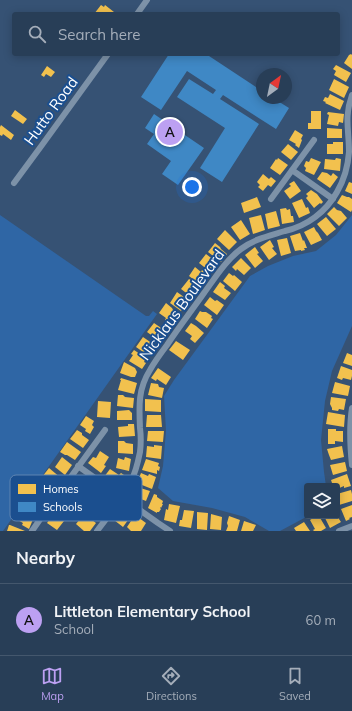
<!DOCTYPE html>
<html lang="en">
<head>
<meta charset="utf-8">
<style>
  body { margin:0; font-family:Mulish,sans-serif; background:#30455d; color:#f1f3f6 }
  .controls { position:absolute; right:12px; bottom:12px; display:grid; overflow:hidden; border-radius:4px; box-shadow:0 2px 10px #0003 }
  .controls button { width:36px; height:36px; display:grid; place-items:center; padding:0; border:0; border-bottom:1px solid #44576d; background:#283e57; color:#f1f3f6; font:20px sans-serif }
  .compass { position:absolute; left:256px; top:68px; width:36px; height:36px; border-radius:50%; background:#283e57; box-shadow:0 2px 10px #0003; rotate:33deg }
  .you { position:absolute; left:192px; top:187px; width:14px; height:14px; margin:-10px; border:3px solid #fff; border-radius:50%; background:#1a73e8; box-shadow:0 0 0 6px #1a73e833 }
  .badge { display:grid; place-items:center; width:26px; height:26px; border-radius:50%; background:#bca0f2; color:#111; font-size:13px; font-weight:700 }
  .pin { position:absolute; translate:-50% -50%; border:2px solid #fff; box-shadow:0 1px 4px #0006 }
  .list { margin:0; padding:0; list-style:none }
  h2 { display:flex; justify-content:space-between; align-items:center; height:52px; margin:0; padding:0 16px; font-size:17px }
  h2 small { font-size:13px; font-weight:400; color:#a5aeba }
  .list li { display:grid; grid-template-columns:26px 1fr auto; gap:12px; align-items:center; box-sizing:border-box; height:72px; padding:0 16px; border-top:1px solid #44576d }
  .list b { display:block; font-size:15px; white-space:nowrap }
  .list p { margin:0; font-size:13px; white-space:nowrap; color:#a5aeba }
  .list em { font-size:13px; font-style:normal; color:#a5aeba }
  .icon { flex:none; width:22px; height:22px; fill:none; stroke:currentColor; stroke-width:2; stroke-linecap:round; stroke-linejoin:round }
  .map { position:relative; flex:none; width:352px; height:531px; overflow:hidden }
  .search { position:absolute; background:#283e57; box-shadow:0 2px 10px #0003; left:12px; right:12px; top:12px; height:44px; display:flex; align-items:center; gap:10px; box-sizing:border-box; padding:0 14px; border-radius:4px; color:#a5aeba; font-size:15px }
  .sheet { height:124px; background:#283e57 }
  nav { display:flex; justify-content:space-around; align-items:center; box-sizing:border-box; height:56px; border-top:1px solid #44576d; background:#283e57; font-size:11px; color:#a5aeba }
  nav a { display:grid; justify-items:center; gap:2px }
  nav .on { color:#bca0f2 }
  .map>svg:first-child { display:block }
</style>
</head>
<body>
<div class="map">
<svg width="352" height="531" viewBox="0 0 352 531">
  <rect width="100%" height="100%" fill="#365274"/>
  <path fill="#2f66a5" d="M0 215 146 316H149L153 311 157 314 3 531H0Z
    M352 215V326L332 371 325 401 321 440 324 472 326 486H307V516H308L280 531H269L245 517 212 508 173 501 158 488 163 466 166 431 164 396 174 380 250 276 268 266 293 256 316 251 336 235Z"/>
  <path fill="#f2c14e" d="M101 5 104 7 105 5 114 12 113 14H94Z
    M351 54 352 55V69L344 63 349 55Z
    M336 65 351 73 346 82 334 75 336 71 333 69Z
    M47 66 55 72 51 77 46 74 44 77 41 75Z
    M334 79 349 87 344 98 329 90Z
    M330 94 344 101 340 110 325 103 326 102 323 101 325 97 328 98Z
    M15 110 27 119 23 124 11 116Z
    M311 111H321V129H308V123H311Z
    M328 112 344 114 343 123 339 122 338 126 327 124 329 115 327 114Z
    M1 125 14 135 11 140 3 134 2 136 0 135V127Z
    M327 128 342 129V138H327Z
    M295 130 303 135 301 139 302 140 299 148 295 145 296 144 289 140Z
    M333 142H343V154H327V144H333Z
    M288 144 298 152 291 160 281 152Z
    M278 158 288 165 280 175 270 168 276 159 277 160Z
    M311 158 321 162 314 175 305 171 306 168 304 166 306 161 309 162Z
    M336 158 341 159 340 171 324 169 325 159 335 160Z
    M322 172 327 173 331 176 333 173 338 177 330 188 317 179Z
    M263 174 269 179 271 177 276 181 271 187 268 185 263 191 258 187 260 185 257 182Z
    M294 181 301 191 290 199 284 191 291 186 289 184Z
    M349 182 352 183V194L345 191Z
    M311 190 317 194 323 202 321 204 320 203 314 208 306 198 308 196 306 194Z
    M342 195 347 197H349L352 199V210L351 212 337 203Z
    M257 197 261 207 244 213 241 203Z
    M302 199 306 208 308 207 310 213 299 218 292 203Z
    M334 207 337 210 341 211 347 218 339 226 327 214Z
    M286 208 287 210 290 209 291 216H293L294 222 282 224 280 209Z
    M276 211 280 226 268 229 265 214Z
    M261 215 265 230 253 234 249 218Z
    M326 217 336 229 327 236 317 224Z
    M241 220 250 234 240 240 231 227Z
    M314 227 316 231 318 233 322 240 311 245 304 232Z
    M225 230 237 242 229 250 217 239Z
    M300 233 303 241 304 240 307 248H304L305 250 301 251V250L295 251 290 236Z
    M287 238 291 253 281 256 277 240Z
    M270 240 274 247 272 248 277 254 269 260 260 247Z
    M215 243 220 247 221 249 227 254 221 262 208 252Z
    M255 247 259 253 257 254 263 261 255 268 245 255Z
    M206 254 219 264 212 273 199 263Z
    M241 258 251 268 244 275 237 269 236 271 232 267Z
    M195 267 201 272 202 270 209 275 201 285 189 276Z
    M229 273 233 276 234 275 242 282 235 291 223 281Z
    M189 279 194 282 195 286 200 289 193 298 181 289Z
    M220 282 225 286 224 288 231 293 225 300 213 292Z
    M177 292 188 300 181 311 170 303Z
    M210 297 215 301 217 300 224 305 217 315 204 305Z
    M166 303 172 308 173 310 179 315 171 325 165 320 166 318 159 313Z
    M200 311 202 312H206L212 316 211 318 213 319 207 328 195 319Z
    M154 323 167 332 159 344 152 339 154 337 147 332Z
    M191 323 196 326 204 333 195 343 190 339 192 336 185 331Z
    M143 337 156 346 149 356 136 347Z
    M176 341 190 350 183 360 169 350Z
    M134 350 146 358 144 362 146 363 142 369 129 361 133 355 131 354Z
    M347 353 352 355V366L343 363Z
    M124 362 135 368 137 372 135 377H131L120 373Z
    M341 366 352 370V376L351 380 343 378 342 380 337 378Z
    M158 368 171 377 166 385 157 379 156 381 151 378Z
    M121 378 137 383 134 394 118 390 121 380H120Z
    M335 382 350 386 348 396 332 393Z
    M151 383 158 384 159 387 164 388 162 398 148 395Z
    M118 395H123L125 397 134 398 133 408 117 406Z
    M331 397 346 399 344 410 339 409 338 411 332 410V408L330 404Z
    M145 399 161 400V412L145 411Z
    M98 401 111 402 110 418 97 417Z
    M129 410 132 413V420H117V411Z
    M328 412 345 415 344 427 326 424Z
    M147 415H161L162 427H146Z
    M86 416 94 421 92 425 94 427 90 434 85 431 86 429 80 425Z
    M128 424H134L135 436 119 437 118 427 128 426Z
    M328 429H336V431H343V442L335 441V444H328Z
    M77 430 82 433V435L89 440 83 448 70 439Z
    M148 431H164L163 442 147 441Z
    M118 441H124L126 443 133 444V454L118 453Z
    M67 442 81 452 75 460 67 455H65L60 452Z
    M154 445 162 446 161 459 146 457 147 446 154 447Z
    M342 446 344 457 331 460 329 455 327 449Z
    M100 451 109 457 104 465 106 466 101 473 88 463 93 457 96 458Z
    M62 457 72 465 65 475 55 467Z
    M125 457 131 459 129 471 116 468 118 458 124 460Z
    M146 459 159 463 158 466 160 467 159 471 157 470V474L142 470Z
    M345 462 347 471 333 475 330 465Z
    M49 468 61 478 55 486 42 477Z
    M110 469 119 475 121 473 127 477 125 479H123V481L120 484 122 485 120 487 104 477Z
    M141 473 148 476 149 474 156 477 152 489 137 483Z
    M347 474 351 486 344 488V486L337 489V486H333L331 480Z
    M137 487 150 491 146 501 133 496Z
    M351 490 352 494V501L339 505 337 499V494Z
    M154 494 157 495V497L163 501 162 504H163L161 508V507L160 508 161 509 159 512H157V513L148 508Z
    M169 504 180 506 176 523 164 520 166 509 168 510Z
    M352 505V517L349 518 350 519 346 521 341 509Z
    M19 508 24 511 25 512 34 517 29 529 22 525 23 523 14 518Z
    M123 510 131 516 123 527 114 520 115 518 116 519Z
    M184 510 194 511 191 528 179 526 180 520H182Z
    M197 512 208 513 207 530 197 529Z
    M54 513 64 521 57 530 47 523Z
    M84 514 96 523 90 531H84L76 524Z
    M211 514 222 517 221 530 210 529Z
    M135 515 146 523 141 531H131L127 527Z
    M229 516 240 520 237 531H226L228 526 227 523Z
    M314 516H319L326 528 321 531H314L313 530 315 529 310 520 313 518 312 517Z
    M324 516H337L341 522 330 528Z
    M244 521 256 525 253 531H241Z
    M304 522 310 531H296L294 528Z
    M9 525H10L25 531H7Z"/>
  <path fill="#3f88c5" d="M169 54H206L262 91V98H273L289 108 276 129 223 95 220 99 259 124 222 182 200 168 225 128 177 97 189 79 213 94 216 90 187 71 161 110 141 97Z
    M154 114 204 148 178 185 162 174 171 161 147 144 154 134 145 128Z"/>
  <g fill="none" stroke-linecap="round" stroke-linejoin="round">
    <path stroke="#7d92a8" stroke-width="6" d="M137 14 147 0
      M292 170 333 199
      M14 183 42 145 108 54
      M271 199 314 140
      M352 408C349 427 350 446 352 465
      M78 466 158 523 170 531
      M32 531 41 518 105 430
      M97 531C108 516 124 497 131 481 136 472 138 462 140 452 141 444 141 436 140 428 139 406 138 389 150 370 155 361 161 353 167 345 179 327 192 310 204 293 215 278 226 260 241 249 254 239 269 236 285 231 307 226 326 212 337 192 344 180 348 166 349 152 349 130 344 117 352 95
      M339 531 352 526"/>
  </g>
  <g text-anchor="middle" stroke-width="4" stroke-linejoin="round" paint-order="stroke">
    <g font-size="15" fill="#fff" stroke="#1b4f8f">
      <text transform="translate(51 111) rotate(-54)" y="5">Hutto Road</text>
      <text transform="translate(182 305) rotate(-54)" y="5">Nicklaus Boulevard</text>
    </g>
  </g>
  <rect x="10" y="475" width="132" height="46" rx="6" fill="#1b4f8f" stroke="#5f84b1" stroke-width="1"/>
  <rect x="18" y="484" width="18" height="10" fill="#f2c14e"/>
  <rect x="18" y="502" width="18" height="10" fill="#3f88c5"/>
  <g font-size="11" fill="#fff">
    <text x="43" y="493">Homes</text>
    <text x="43" y="511">Schools</text>
  </g>
</svg>
<div class="controls">
<button><svg class="icon" aria-label="layers" viewBox="0 0 24 24"><path d="M12 4l9 5-9 5-9-5zM3 14l9 5 9-5"/></svg></button>
</div>
<svg class="compass" viewBox="-18 -18 36 36"><path d="M0-13l5 13h-10z" fill="#e53935"/><path d="M0 13l5-13h-10z" fill="#a5aeba"/></svg>
<div class="you"></div>
<div class="pin badge" style="left:170px;top:132px">A</div>
<div class="search"><svg class="icon" aria-label="search" viewBox="0 0 24 24"><circle cx="10" cy="10" r="6"/><path d="M15 15l6 6"/></svg>Search here</div>
</div>
<section class="sheet">
<h2>Nearby<small></small></h2>
<ul class="list">
<li><span class="badge">A</span><div><b>Littleton Elementary School</b><p>School</p></div><em>60 m</em></li>
</ul>
</section>
<nav>
<a class="on"><svg class="icon" aria-label="map" viewBox="0 0 24 24"><path d="M3 6l6-2 6 2 6-2v14l-6 2-6-2-6 2zM9 4v14M15 6v14"/></svg>Map</a>
<a><svg class="icon" aria-label="directions" viewBox="0 0 24 24"><path d="M12 3l9 9-9 9-9-9zM9 14v-3h6M13 9l2 2-2 2"/></svg>Directions</a>
<a><svg class="icon" aria-label="saved" viewBox="0 0 24 24"><path d="M7 4h10v16l-5-4-5 4z"/></svg>Saved</a>
</nav>
</body>
</html>
